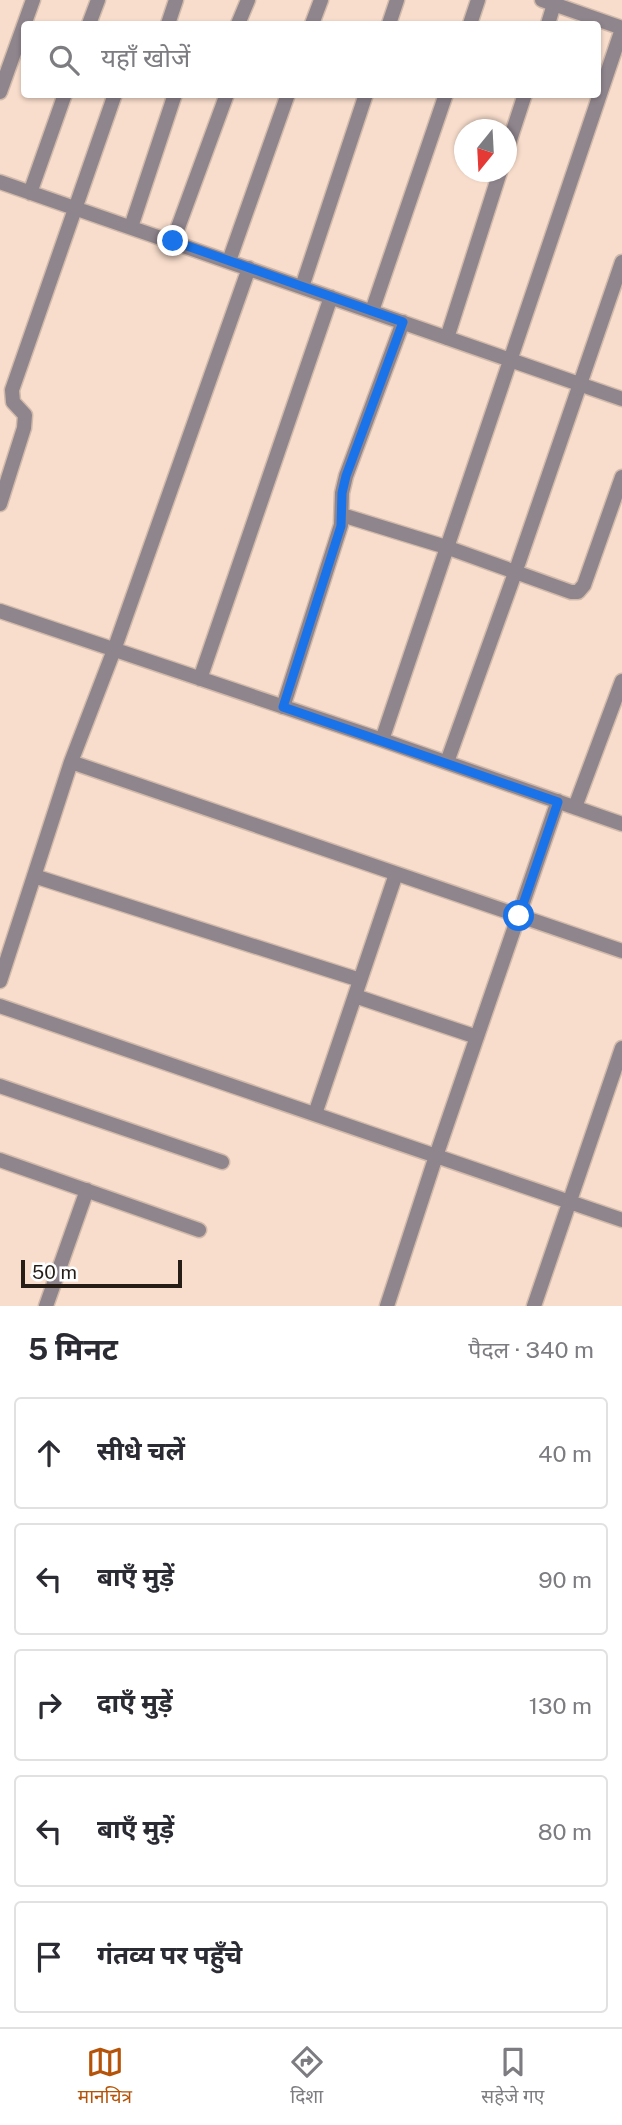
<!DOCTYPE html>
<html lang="hi">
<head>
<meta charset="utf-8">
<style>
  body { margin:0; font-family:"Public Sans","Noto Sans Devanagari",sans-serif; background:#f2f2f3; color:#2b2b33 }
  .compass { position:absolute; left:454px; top:119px; width:63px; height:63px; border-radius:50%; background:#fff; box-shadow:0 2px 5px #0004; rotate:198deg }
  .scale { position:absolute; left:21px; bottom:18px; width:161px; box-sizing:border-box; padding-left:7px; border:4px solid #261d17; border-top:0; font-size:19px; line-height:24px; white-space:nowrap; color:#261d17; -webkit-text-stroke:5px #fff; paint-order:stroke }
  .stop { position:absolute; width:21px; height:21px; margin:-16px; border:5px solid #1a73e8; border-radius:50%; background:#fff }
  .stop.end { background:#1a73e8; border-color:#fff; box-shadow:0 2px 7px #0008 }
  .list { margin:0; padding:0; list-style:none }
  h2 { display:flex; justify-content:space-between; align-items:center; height:91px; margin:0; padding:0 28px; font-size:30px }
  h2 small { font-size:23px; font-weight:400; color:#7c7c81 }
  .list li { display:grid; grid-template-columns:46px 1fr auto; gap:21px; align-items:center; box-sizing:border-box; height:112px; margin:0 14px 14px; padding:0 14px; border:2px solid #e1e1e2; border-radius:7px }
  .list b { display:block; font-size:26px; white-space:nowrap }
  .list em { font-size:23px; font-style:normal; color:#7c7c81 }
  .icon { flex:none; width:38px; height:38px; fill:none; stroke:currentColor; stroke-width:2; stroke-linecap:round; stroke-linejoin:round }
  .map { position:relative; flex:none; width:622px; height:1306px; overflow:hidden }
  .search { position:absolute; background:#fff; box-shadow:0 2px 5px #0004; left:21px; right:21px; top:21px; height:77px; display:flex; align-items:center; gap:18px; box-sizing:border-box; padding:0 24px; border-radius:7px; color:#7c7c81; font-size:26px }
  .sheet { height:721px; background:#fff }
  nav { display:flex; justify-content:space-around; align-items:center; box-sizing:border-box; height:98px; border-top:2px solid #e1e1e2; background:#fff; font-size:19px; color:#7c7c81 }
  nav a { display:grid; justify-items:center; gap:4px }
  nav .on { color:#b45309 }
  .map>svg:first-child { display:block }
</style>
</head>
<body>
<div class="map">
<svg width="622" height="1306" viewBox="0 0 622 1306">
  <rect width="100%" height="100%" fill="#f8ddcc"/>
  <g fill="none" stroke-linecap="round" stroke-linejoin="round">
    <defs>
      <path id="street" d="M542 0 622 28
        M89 24 98 0
        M168 24 176 0
        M238 24 248 0
        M312 24 321 0
        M389 24 397 0
        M470 24 478 0
        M548 24 554 4
        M0 92 33 0
        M506 152 525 94
        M0 182 622 399
        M30 193 65 94
        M131 227 175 94
        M173 241 227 94
        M229 261 288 94
        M302 287 366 94
        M372 311 446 94
        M447 338 500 172
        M0 504 24 428 25 415 13 402 12 390 115 94
        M342 515 446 547 571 592H578L584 585 622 477
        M0 611 382 740 622 824
        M200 679 331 297
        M283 707 341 525 342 493 346 476 403 322
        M382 740 622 29
        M71 762 622 951
        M447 762 515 573 622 262
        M575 807 622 681
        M34 876 360 980
        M0 981 71 762 114 650 249 268
        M355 996 477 1037
        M0 1006 622 1220
        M0 1086 222 1162
        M315 1114 396 874
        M0 1160 199 1230
        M46 1306 87 1190
        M387 1306 436 1156 558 801
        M534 1306 622 1048"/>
    </defs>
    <use href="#street" stroke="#d2baab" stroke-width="17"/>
    <use href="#street" stroke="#8f858d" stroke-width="14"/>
  </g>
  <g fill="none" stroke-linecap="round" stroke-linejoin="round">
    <path stroke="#1a73e8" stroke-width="9" d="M173 241 403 322 346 476 342 493 341 526 283 707 558 802 519 916"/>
  </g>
</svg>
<svg class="compass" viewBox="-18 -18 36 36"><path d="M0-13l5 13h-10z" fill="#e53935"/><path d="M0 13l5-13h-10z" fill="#7c7c81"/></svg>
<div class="scale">50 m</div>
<div class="stop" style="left:519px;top:916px"></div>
<div class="stop end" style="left:173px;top:241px"></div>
<div class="search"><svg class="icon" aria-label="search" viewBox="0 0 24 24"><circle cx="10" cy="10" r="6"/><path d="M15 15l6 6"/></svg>यहाँ खोजें</div>
</div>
<section class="sheet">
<h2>5 मिनट<small>पैदल · 340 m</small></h2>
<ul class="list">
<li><svg class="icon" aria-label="ahead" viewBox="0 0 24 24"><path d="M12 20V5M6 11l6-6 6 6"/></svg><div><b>सीधे चलें</b></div><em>40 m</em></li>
<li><svg class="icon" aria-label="left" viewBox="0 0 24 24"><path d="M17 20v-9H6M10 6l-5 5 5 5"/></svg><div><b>बाएँ मुड़ें</b></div><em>90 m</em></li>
<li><svg class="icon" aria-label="right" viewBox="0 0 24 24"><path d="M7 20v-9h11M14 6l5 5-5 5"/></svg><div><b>दाएँ मुड़ें</b></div><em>130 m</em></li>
<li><svg class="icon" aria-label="left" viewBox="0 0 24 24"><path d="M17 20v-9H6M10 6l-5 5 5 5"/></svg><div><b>बाएँ मुड़ें</b></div><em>80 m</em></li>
<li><svg class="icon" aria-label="arrive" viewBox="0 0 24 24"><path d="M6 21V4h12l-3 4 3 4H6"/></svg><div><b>गंतव्य पर पहुँचे</b></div></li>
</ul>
</section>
<nav>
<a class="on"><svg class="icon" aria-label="map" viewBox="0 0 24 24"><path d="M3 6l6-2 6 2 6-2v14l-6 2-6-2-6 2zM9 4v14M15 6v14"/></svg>मानचित्र</a>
<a><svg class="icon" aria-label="directions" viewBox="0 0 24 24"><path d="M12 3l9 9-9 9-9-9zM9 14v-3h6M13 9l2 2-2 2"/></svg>दिशा</a>
<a><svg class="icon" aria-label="saved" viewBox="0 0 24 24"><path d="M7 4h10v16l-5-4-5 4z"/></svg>सहेजे गए</a>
</nav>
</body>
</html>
